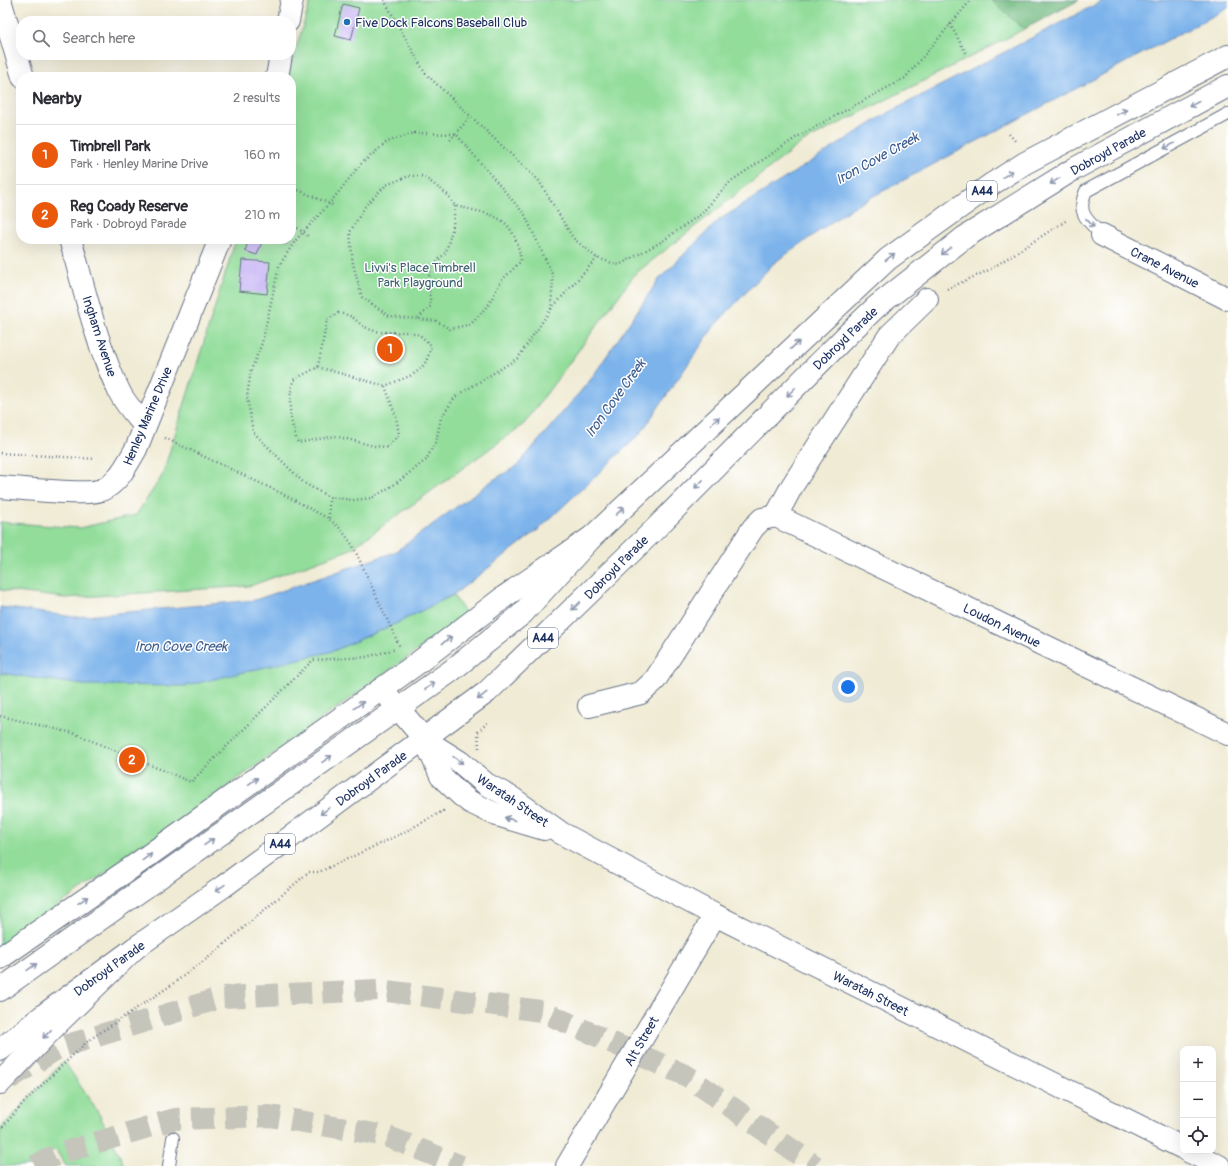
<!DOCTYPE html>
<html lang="en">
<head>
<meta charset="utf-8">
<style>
  body { margin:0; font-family:Pangolin,sans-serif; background:#f7f7f7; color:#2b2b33 }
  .controls { position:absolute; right:12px; bottom:12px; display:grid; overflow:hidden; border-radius:8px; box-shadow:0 4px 16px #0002 }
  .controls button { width:36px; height:36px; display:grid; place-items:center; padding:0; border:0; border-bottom:1px solid #e1e1e2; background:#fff; color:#2b2b33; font:20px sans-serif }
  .you { position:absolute; left:848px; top:687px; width:14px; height:14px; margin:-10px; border:3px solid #fff; border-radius:50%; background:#1a73e8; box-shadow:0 0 0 6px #1a73e833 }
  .badge { display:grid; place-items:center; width:26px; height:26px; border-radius:50%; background:#ea580c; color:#fff; font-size:13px; font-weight:700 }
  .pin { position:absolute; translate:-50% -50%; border:2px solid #fff; box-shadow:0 1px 4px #0006 }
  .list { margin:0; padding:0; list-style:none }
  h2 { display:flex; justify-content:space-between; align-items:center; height:52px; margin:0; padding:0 16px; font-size:17px }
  h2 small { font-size:13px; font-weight:400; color:#7c7c81 }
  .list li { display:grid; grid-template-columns:26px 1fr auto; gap:12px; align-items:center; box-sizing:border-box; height:60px; padding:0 16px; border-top:1px solid #e1e1e2 }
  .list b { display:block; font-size:15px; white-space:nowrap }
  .list p { margin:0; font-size:13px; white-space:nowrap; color:#7c7c81 }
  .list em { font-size:13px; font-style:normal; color:#7c7c81 }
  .icon { flex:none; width:22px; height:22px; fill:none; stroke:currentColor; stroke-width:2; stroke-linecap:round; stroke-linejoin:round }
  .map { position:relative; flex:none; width:1228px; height:1166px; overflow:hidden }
  .search { position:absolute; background:#fff; box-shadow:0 4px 16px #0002; left:16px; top:16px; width:280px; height:44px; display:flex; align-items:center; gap:10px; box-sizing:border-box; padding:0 14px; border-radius:16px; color:#7c7c81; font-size:15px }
  .panel { position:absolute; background:#fff; box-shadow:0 4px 16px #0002; left:16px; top:72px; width:280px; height:172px; border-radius:16px }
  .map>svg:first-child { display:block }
</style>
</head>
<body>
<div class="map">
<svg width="1228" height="1166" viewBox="0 0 1228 1166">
  <rect width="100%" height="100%" fill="#fff"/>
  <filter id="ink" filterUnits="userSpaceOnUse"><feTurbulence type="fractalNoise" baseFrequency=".025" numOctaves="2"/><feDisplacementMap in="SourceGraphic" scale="8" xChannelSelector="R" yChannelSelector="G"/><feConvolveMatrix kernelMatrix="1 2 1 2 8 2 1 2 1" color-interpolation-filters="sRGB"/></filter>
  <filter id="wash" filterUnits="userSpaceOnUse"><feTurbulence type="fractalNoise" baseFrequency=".012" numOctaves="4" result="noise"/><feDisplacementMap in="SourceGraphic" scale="16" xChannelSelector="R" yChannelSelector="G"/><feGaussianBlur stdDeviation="0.9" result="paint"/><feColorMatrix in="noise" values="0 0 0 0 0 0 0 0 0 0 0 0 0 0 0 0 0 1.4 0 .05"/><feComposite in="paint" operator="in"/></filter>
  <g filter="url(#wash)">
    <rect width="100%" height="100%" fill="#f0ebd4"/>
    <path fill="#92dd9a" stroke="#56867c" d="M311 0H1079L994 45 801 143 635 274 524 424 351 549 250 586 65 598 0 590V522L80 528 136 515 162 476 236 239H291V77H287Z
      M453 595 467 615 137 851 0 946V673L84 685 333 651 395 624Z
      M64 1061 99 1114 125 1166H66L55 1149 30 1166H0V1129Z"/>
    <path fill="#75bc82" stroke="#487670" d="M991 0H1079L1024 29Z"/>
    <path fill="#7bb3eb" stroke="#4b71a4" d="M1104 0H1228V8L853 207 774 263 715 325 640 434 538 530 453 595 395 624 333 651 185 686 84 685 0 673V607L75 617 255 600 395 552 493 480 517 466 591 379 659 279 719 220 886 114Z"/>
    <g id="blocks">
      <path fill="#c6b2f4" d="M343 4 359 8 351 40 335 36Z
        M249 239H263L257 255 245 251Z
        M242 260 270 262 267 294 239 291Z"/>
    </g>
  </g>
  <g filter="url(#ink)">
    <use href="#blocks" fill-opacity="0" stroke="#667187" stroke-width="1"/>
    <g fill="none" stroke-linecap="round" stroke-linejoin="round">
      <path stroke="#c5c5bc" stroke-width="22" stroke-dasharray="22 11" stroke-linecap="butt" d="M9 1079 58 1048 223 997 379 990 541 1011 687 1076 815 1166
        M35 1166 58 1154 175 1119 270 1116 386 1136 461 1166"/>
      <defs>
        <path id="service" d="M1102 235C1087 220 1076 213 1086 191L1228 114
          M169 1166 173 1138"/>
        <path id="minor" d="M0 0 23 77
          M288 21 292 0
          M277 77 281 55
          M1102 235 1228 299
          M70 239C85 290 96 345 120 393 126 405 136 415 144 425
          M0 487C19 488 90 497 104 489 120 480 127 464 136 449L220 239
          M776 516 1228 734
          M382 689 425 740 441 776 461 795 470 802 497 815 544 829
          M589 706 641 693 655 680 753 528 762 519 776 516 792 486 889 336 927 299
          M425 740 460 762 486 784 512 798 561 833 715 915 1183 1148
          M1188 1151 1219 1166
          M567 1166 715 915"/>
        <path id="trunk" d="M0 958 138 863 415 665 504 597 592 537 888 259 992 184 1025 163 1228 56
          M0 1050 45 1014 135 948 224 886 487 692 654 530 848 334 876 307 965 237 1074 169 1228 86"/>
        <path id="motorway" d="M0 990 451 671 522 614 592 537
          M0 1083 56 1025 135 948"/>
      </defs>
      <use href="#service" stroke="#667187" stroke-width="14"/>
      <use href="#minor" stroke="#667187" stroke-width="24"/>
      <use href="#trunk" stroke="#667187" stroke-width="24"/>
      <use href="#motorway" stroke="#667187" stroke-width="24"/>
      <path stroke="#667187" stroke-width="2.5" stroke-dasharray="1 3" stroke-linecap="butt" d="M384 0 425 73 539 181 573 238 597 258 619 265 661 242 701 214 731 181 797 137 905 78 971 0
        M950 24 966 53
        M414 133 456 134 525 215 553 276 551 309 518 358 455 397 441 418 436 441 426 460 395 484 372 498 353 500 329 497 304 483 253 432 247 397 251 370 262 343 279 266 295 241 329 204 361 164 387 142Z
        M1009 134 1016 142
        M450 140 470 117
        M409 176H423L448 195 455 206C495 215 514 215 521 261L501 281 489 304 471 324 450 329 436 321 389 316 362 297 353 264 350 232 366 205 386 185Z
        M291 187 335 206
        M291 223 308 236
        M947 289 989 270 1067 220
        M551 309 597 258
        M338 313C358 316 353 321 367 328 385 337 406 328 419 335 423 337 427 342 431 345 426 375 410 375 385 386L396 416 399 435 387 447 374 446 335 436 298 443C289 420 288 404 293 380L318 367 327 320Z
        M418 318 431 306 428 281 431 268 446 252 453 226 455 206
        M318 367 385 386
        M165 438 281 493 329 519 341 529 353 546 400 647
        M0 453 95 459
        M329 497V519
        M0 716 73 733 191 782 313 660 366 657 396 649
        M479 748 478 732 487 723
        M0 1130 24 1102 89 1040 167 988 209 957 309 872H319L399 835 443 811 441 810"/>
      <use href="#service" stroke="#fff" stroke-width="12"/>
      <use href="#minor" stroke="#fff" stroke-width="22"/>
      <use href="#trunk" stroke="#fff" stroke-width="22"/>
      <use href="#motorway" stroke="#fff" stroke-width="22"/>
    </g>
    <defs><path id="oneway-shaft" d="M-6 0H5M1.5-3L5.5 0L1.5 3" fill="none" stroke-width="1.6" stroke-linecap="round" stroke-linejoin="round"/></defs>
    <g stroke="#8d97ae">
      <use href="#oneway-shaft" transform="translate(1194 104) rotate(152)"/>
      <use href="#oneway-shaft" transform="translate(1122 112) rotate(-28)"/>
      <use href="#oneway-shaft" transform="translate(1169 146) rotate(152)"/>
      <use href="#oneway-shaft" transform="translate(1008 174) rotate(-32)"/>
      <use href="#oneway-shaft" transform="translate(1055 181) rotate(148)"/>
      <use href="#oneway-shaft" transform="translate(1090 223) rotate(47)"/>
      <use href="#oneway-shaft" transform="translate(946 251) rotate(141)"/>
      <use href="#oneway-shaft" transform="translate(890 257) rotate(-38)"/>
      <use href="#oneway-shaft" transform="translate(795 345) rotate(-43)"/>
      <use href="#oneway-shaft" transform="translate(791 392) rotate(135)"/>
      <use href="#oneway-shaft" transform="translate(715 421) rotate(-44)"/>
      <use href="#oneway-shaft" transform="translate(699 484) rotate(135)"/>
      <use href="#oneway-shaft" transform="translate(620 511) rotate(-44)"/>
      <use href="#oneway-shaft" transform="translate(576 606) rotate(136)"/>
      <use href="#oneway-shaft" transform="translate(447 640) rotate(-37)"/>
      <use href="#oneway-shaft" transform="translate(430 686) rotate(-35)"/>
      <use href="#oneway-shaft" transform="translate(482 696) rotate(142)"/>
      <use href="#oneway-shaft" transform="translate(359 705) rotate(-35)"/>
      <use href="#oneway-shaft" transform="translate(327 759) rotate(-35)"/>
      <use href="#oneway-shaft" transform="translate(458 760) rotate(35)"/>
      <use href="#oneway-shaft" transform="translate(253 781) rotate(-36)"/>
      <use href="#oneway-shaft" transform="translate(325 811) rotate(144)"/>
      <use href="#oneway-shaft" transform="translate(510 819) rotate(-164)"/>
      <use href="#oneway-shaft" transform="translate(209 842) rotate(-35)"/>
      <use href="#oneway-shaft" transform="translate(147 857) rotate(-36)"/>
      <use href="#oneway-shaft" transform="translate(220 888) rotate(145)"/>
      <use href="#oneway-shaft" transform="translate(83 900) rotate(-35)"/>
      <use href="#oneway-shaft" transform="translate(32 967) rotate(-35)"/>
      <use href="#oneway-shaft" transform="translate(47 1034) rotate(134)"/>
    </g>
  </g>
  <circle fill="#1f6fb2" stroke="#fff" stroke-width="1.5" cx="347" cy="22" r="4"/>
  <g text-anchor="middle" stroke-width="3" stroke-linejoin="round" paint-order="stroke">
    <g fill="#fff" stroke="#5f6d8e" stroke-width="1">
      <rect x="967" y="181" width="30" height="20" rx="3"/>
      <rect x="528" y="628" width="30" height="20" rx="3"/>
      <rect x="265" y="834" width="30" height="20" rx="3"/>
    </g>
    <g font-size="12" font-weight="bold" fill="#1b2f5e">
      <text x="982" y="195">A44</text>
      <text x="543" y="642">A44</text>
      <text x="280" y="848">A44</text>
    </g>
    <g font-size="13" fill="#1b2f5e" stroke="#fff" text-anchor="start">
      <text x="355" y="27">Five Dock Falcons Baseball Club</text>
    </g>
    <g font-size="13" fill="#1b2f5e" stroke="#fff">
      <text transform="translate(1108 151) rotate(-29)" y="5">Dobroyd Parade</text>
      <text transform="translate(1165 267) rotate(27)" y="5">Crane Avenue</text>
      <text transform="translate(100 336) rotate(72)" y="5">Ingham Avenue</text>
      <text transform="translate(845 338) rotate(-44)" y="5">Dobroyd Parade</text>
      <text transform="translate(147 416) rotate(-67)" y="5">Henley Marine Drive</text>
      <text transform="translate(616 567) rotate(-45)" y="5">Dobroyd Parade</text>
      <text transform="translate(1002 625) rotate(26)" y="5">Loudon Avenue</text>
      <text transform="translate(371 778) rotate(-36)" y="5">Dobroyd Parade</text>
      <text transform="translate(513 800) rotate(34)" y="5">Waratah Street</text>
      <text transform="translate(109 968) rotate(-36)" y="5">Dobroyd Parade</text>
      <text transform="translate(871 993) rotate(27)" y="5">Waratah Street</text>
      <text transform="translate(641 1041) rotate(-60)" y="5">Alt Street</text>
    </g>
    <g font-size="13" fill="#3f6370" stroke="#fff">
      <text x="420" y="272">Livvi's Place Timbrell<tspan x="420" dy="15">Park Playground</tspan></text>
    </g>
    <g font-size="14" font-style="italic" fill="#3d5d8f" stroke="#fff">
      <text transform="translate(877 158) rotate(-29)" y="5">Iron Cove Creek</text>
      <text transform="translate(615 398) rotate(-54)" y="5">Iron Cove Creek</text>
      <text x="181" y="651">Iron Cove Creek</text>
    </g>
  </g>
</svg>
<div class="controls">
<button>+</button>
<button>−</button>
<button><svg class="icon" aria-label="locate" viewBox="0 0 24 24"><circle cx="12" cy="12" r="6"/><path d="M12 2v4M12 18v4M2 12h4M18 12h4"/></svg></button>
</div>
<div class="you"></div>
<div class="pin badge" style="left:390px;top:349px">1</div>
<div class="pin badge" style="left:132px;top:760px">2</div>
<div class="search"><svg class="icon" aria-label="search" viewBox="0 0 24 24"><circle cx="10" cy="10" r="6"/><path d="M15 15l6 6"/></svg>Search here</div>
<section class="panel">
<h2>Nearby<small>2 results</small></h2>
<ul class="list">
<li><span class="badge">1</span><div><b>Timbrell Park</b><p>Park · Henley Marine Drive</p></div><em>160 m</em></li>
<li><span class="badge">2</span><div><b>Reg Coady Reserve</b><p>Park · Dobroyd Parade</p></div><em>210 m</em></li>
</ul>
</section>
</div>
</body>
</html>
